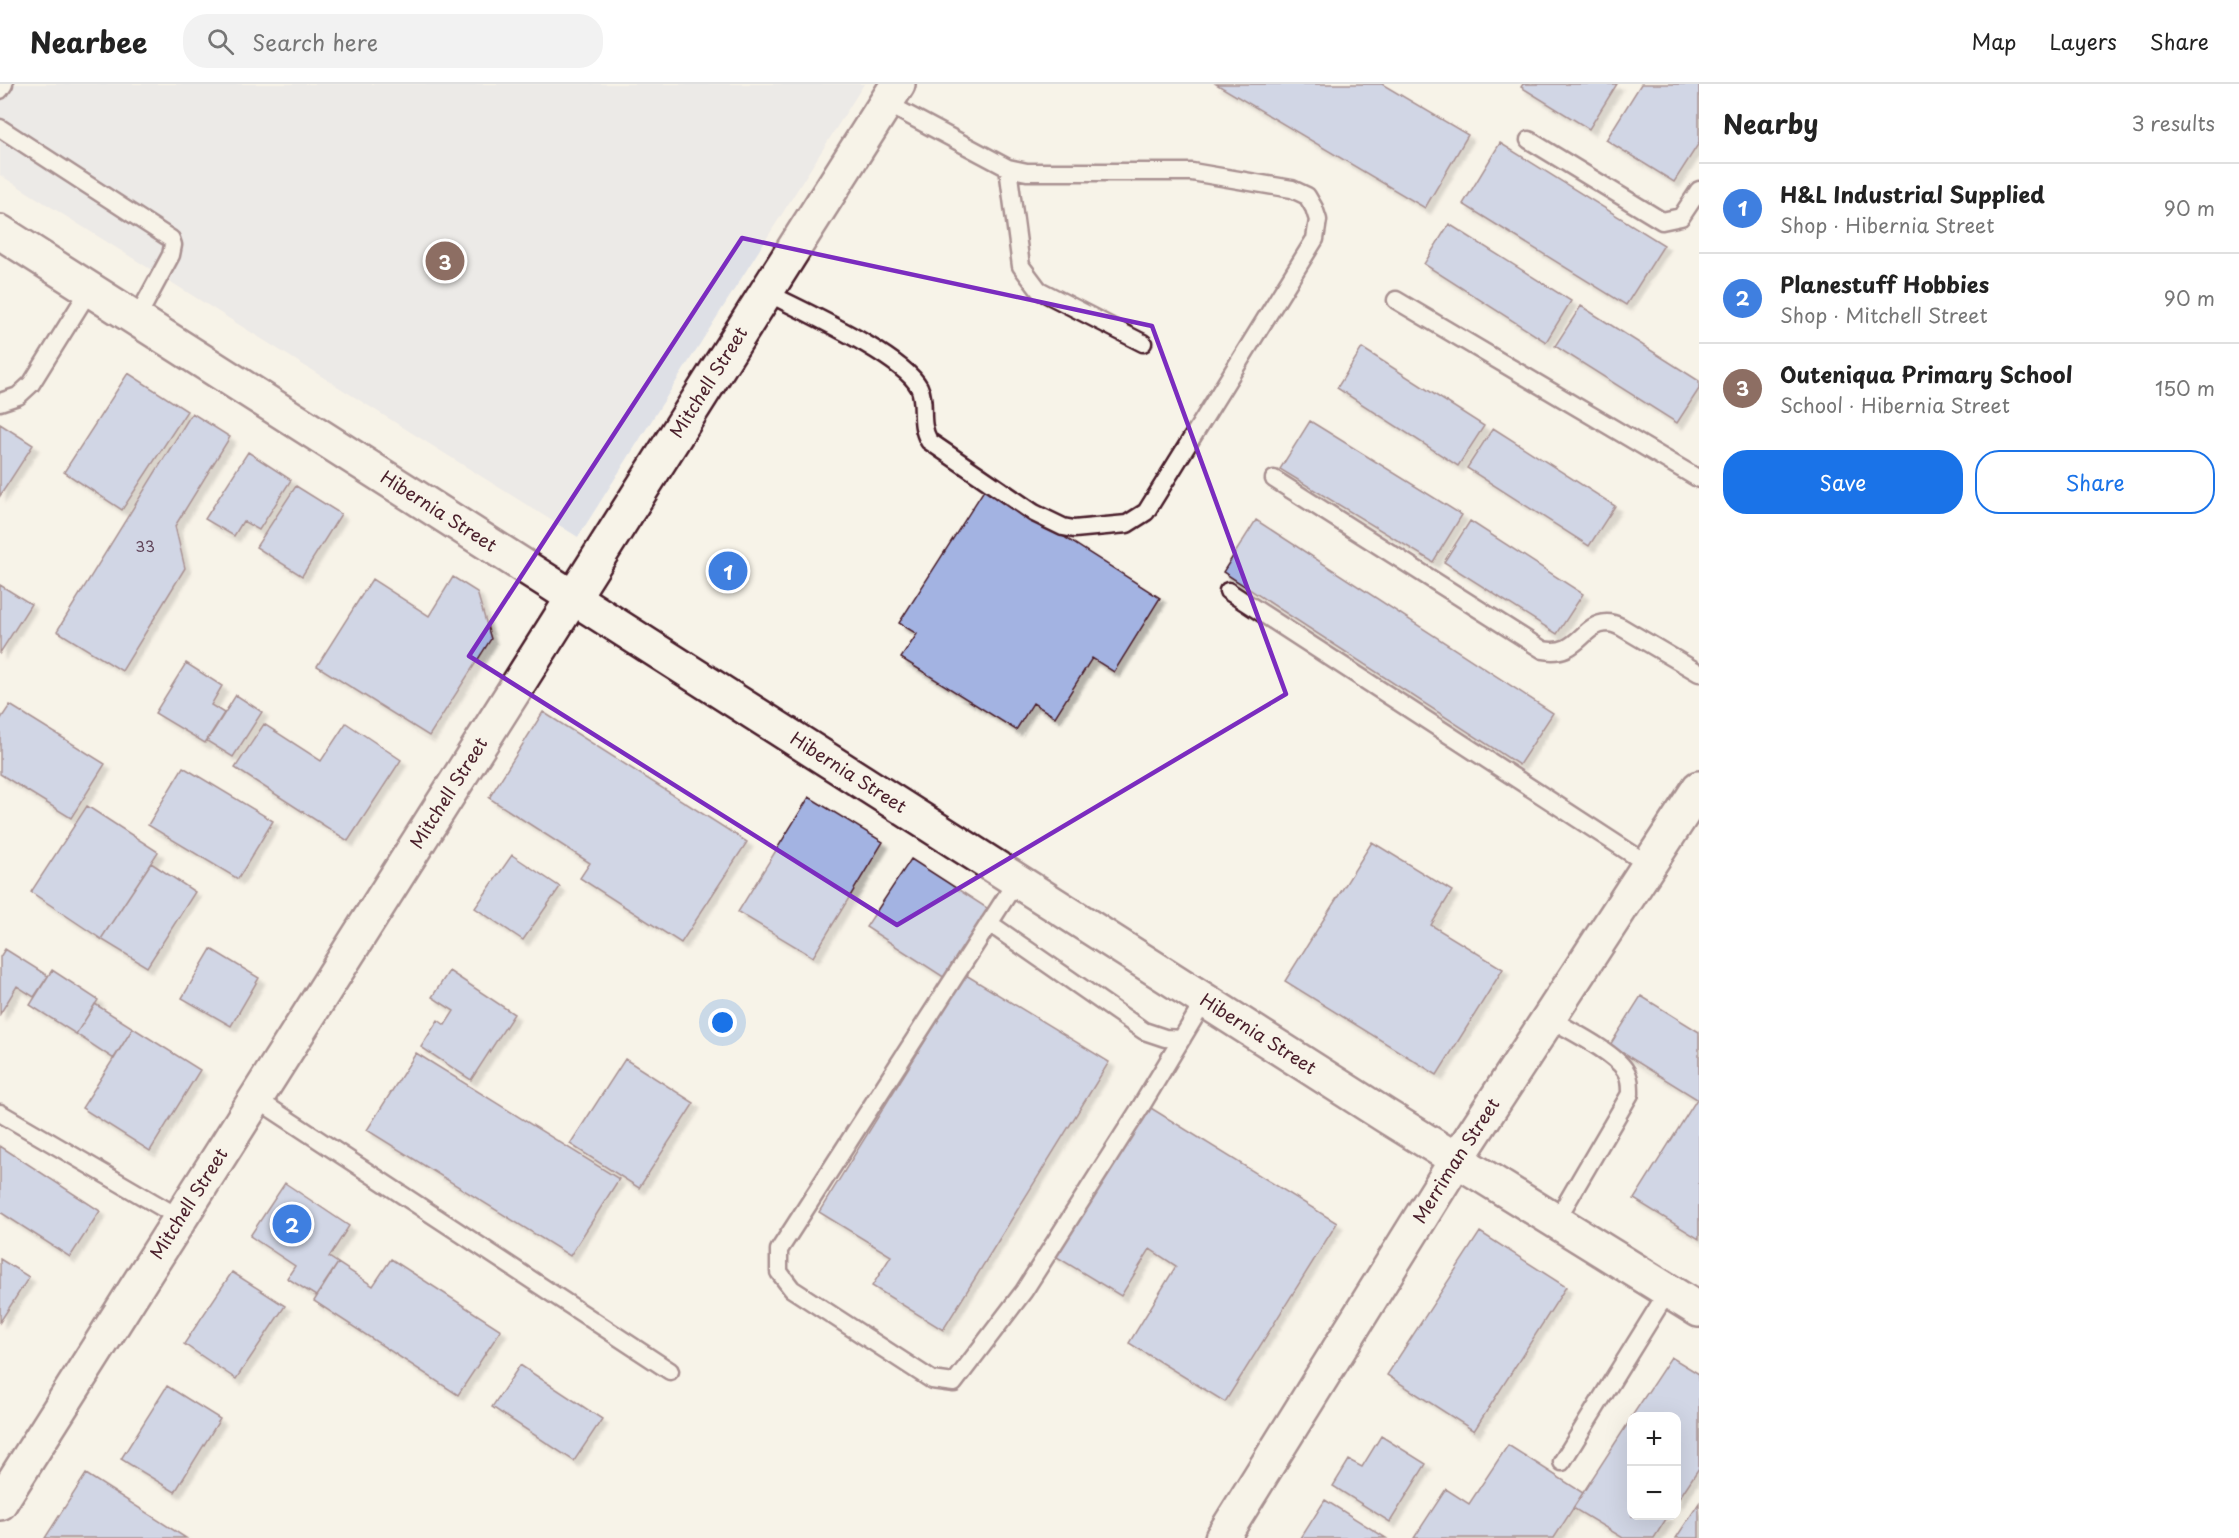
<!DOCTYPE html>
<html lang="en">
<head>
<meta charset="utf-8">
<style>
  body { margin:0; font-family:"Playpen Sans",sans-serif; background:#f2f2f2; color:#222 }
  .controls { position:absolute; right:18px; bottom:18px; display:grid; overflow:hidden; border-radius:12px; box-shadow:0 6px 24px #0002 }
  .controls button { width:54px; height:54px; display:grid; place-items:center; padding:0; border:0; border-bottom:2px solid #e0e0e0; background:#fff; color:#222; font:30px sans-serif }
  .you { position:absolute; left:723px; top:939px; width:21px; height:21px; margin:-15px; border:4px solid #fff; border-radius:50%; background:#1a73e8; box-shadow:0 0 0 9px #1a73e833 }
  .badge { display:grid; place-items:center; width:39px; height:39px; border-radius:50%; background:#1a73e8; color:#fff; font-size:20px; font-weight:700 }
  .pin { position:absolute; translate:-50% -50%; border:3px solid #fff; box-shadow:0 2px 6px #0006 }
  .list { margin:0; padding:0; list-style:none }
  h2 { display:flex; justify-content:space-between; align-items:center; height:78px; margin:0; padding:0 24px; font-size:26px }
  h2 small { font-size:20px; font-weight:400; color:#767676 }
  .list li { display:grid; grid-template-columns:39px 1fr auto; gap:18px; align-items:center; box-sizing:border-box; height:90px; padding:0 24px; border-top:2px solid #e0e0e0 }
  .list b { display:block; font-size:22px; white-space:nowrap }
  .list p { margin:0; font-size:20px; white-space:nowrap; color:#767676 }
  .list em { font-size:20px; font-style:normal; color:#767676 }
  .actions { display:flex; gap:12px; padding:18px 24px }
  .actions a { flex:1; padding:14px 0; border:2px solid #1a73e8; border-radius:24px; text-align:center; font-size:21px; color:#1a73e8 }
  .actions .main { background:#1a73e8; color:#fff }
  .icon { flex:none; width:33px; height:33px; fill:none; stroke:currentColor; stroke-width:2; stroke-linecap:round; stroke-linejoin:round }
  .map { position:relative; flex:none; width:1699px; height:1454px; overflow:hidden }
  header { display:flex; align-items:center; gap:36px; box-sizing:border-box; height:84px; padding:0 30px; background:#fff; border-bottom:2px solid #e0e0e0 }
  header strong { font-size:28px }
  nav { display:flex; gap:33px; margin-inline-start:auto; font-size:21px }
  .search { width:420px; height:54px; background:#f2f2f2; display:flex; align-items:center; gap:15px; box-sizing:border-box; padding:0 21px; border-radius:24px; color:#767676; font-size:22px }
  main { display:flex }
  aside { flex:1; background:#fff }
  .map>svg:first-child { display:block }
</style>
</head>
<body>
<header>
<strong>Nearbee</strong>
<div class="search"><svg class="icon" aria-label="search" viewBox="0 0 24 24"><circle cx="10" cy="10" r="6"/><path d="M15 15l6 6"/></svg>Search here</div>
<nav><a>Map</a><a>Layers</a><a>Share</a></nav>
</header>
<main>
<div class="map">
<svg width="1699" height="1454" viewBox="0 0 1699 1454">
  <defs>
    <filter id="shadow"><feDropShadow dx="5.5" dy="5.5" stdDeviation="1.5" flood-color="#0004"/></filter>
  </defs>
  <rect width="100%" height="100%" fill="#f7f3e8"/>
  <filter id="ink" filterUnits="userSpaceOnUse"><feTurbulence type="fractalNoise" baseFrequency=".0167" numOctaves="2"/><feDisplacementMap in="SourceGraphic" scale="12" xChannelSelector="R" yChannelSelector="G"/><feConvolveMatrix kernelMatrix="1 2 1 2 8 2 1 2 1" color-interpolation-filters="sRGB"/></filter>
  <g filter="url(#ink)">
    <path fill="#dee0e6" d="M0 0H864L578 453 0 91Z"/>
    <path fill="#a3b3e2" stroke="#4a1f2b" stroke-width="1.5" filter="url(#shadow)" d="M1216 0H1382L1468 51 1425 124Z
      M1523 0H1617L1589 45 1521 3Z
      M1641 0H1699V59L1674 98 1606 56Z
      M1500 59 1664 161 1626 221 1463 120Z
      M1449 140 1571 217 1546 258 1424 180Z
      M1581 222 1699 297V305L1677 339 1555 262Z
      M1362 264 1484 342 1458 382 1337 304Z
      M128 289 187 327 122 426 64 388Z
      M192 329 230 353 175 442 185 484 122 587 57 547Z
      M1310 337 1462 431 1433 478 1280 385Z
      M0 340 33 361 0 412Z
      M1493 344 1615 422 1589 462 1467 384Z
      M248 368 291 396 259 446 243 437 234 452 205 435Z
      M296 402 341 430 302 492 256 463Z
      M986 403 1160 514 1114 588 1092 574 1055 633 1033 619 1016 646 901 574 917 550 899 539Z
      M1256 436 1553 629 1519 681 1223 488Z
      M1470 437 1583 510 1557 550 1444 478Z
      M453 493 477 508 491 555 429 652 317 582 372 495 429 532Z
      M0 501 31 520 0 569Z
      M186 579 222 602 211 621 224 629 205 659 155 629Z
      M236 611 262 628 233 673 207 657Z
      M10 621 105 680 71 734 0 690V636Z
      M543 628 747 758 681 859 580 794 590 779 489 714Z
      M346 639 401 676 348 757 235 684 264 640 321 677Z
      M183 683 273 737 238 795 148 741Z
      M809 713 883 758 813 873 738 828Z
      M87 722 158 768 101 855 31 808Z
      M1372 758 1452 807 1431 841 1503 885 1437 991 1285 897Z
      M512 771 560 803 523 856 475 824Z
      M911 775 990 826 945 894 866 843Z
      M151 779 195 808 147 883 101 855Z
      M5 865 48 892 34 913 17 902 0 930V873Z
      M211 865 259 894 231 942 182 914Z
      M52 886 98 916 76 950 30 921Z
      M449 887 514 930 471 996 421 963 438 936 445 941 454 927 432 913Z
      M966 891 1109 978 943 1246 872 1202 891 1172 819 1128Z
      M1641 912 1699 948V1155L1634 1115 1697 1015 1610 961Z
      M95 920 133 944 114 975 76 950Z
      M133 944 200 986 150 1067 82 1024Z
      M416 969 619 1095 570 1172 367 1046Z
      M625 975 694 1019 639 1104 570 1060Z
      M1146 1021 1337 1139 1225 1318 1129 1259 1176 1182 1150 1165 1121 1212 1052 1170Z
      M0 1062 100 1127 70 1173 0 1128Z
      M285 1099 349 1142 329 1173 338 1179 316 1212 287 1194 295 1182 250 1152Z
      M1480 1148 1566 1203 1474 1347 1387 1291Z
      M0 1175 29 1193 0 1238Z
      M391 1175 501 1246 458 1311 314 1217 338 1179 373 1202Z
      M232 1188 285 1222 236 1295 184 1260Z
      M1671 1273 1699 1290V1384L1676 1419V1332H1632Z
      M520 1281 602 1335 574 1377 492 1323Z
      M167 1302 220 1335 175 1408 121 1375Z
      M1632 1333V1432H1668L1654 1454H1623L1573 1424Z
      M1381 1352 1426 1380 1390 1438 1333 1402 1349 1376 1362 1383Z
      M1508 1361 1583 1409 1554 1454H1414L1446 1405 1469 1420Z
      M86 1390 186 1454H45Z
      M1325 1416 1386 1454H1301Z
      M1699 1419V1454H1676Z"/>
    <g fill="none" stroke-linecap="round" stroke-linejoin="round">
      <defs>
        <path id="service" d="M0 6 4 0
          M0 44 171 155 173 161 171 171 137 234
          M1529 56 1662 137 1681 133 1699 106
          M1008 84 1021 182 1039 206 1143 259
          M766 208C800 226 902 271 919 303 927 320 918 338 929 357L1034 429 1063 443 1074 445 1127 440 1146 428 1315 155 1318 136 1314 124 1307 112 1292 105 1192 88H1027L1008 84 886 19
          M1396 216 1699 395
          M0 318 18 312 31 300 90 205
          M1274 395 1543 566C1579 573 1581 540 1607 539 1611 539 1617 541 1621 543L1699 589
          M1228 507 1649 781
          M1017 796 779 1166V1188L792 1205 932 1296 954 1299 1024 1207 1140 1024 1205 916
          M989 839 1144 947 1165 954 1182 955
          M1549 934C1569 946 1614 968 1625 986 1630 993 1630 1001 1630 1010L1556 1137
          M255 1014 670 1287
          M0 1029 180 1134
          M1562 1378 1668 1207"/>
        <g id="minor">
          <path id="s1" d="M0 1419 898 0"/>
          <path id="s2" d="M1222 1454 1457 1075 1699 704"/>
        </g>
        <g id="tertiary">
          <path id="s3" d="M0 148 1386 1032 1699 1226"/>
        </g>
      </defs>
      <use href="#service" stroke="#4a1f2b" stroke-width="21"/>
      <use href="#minor" stroke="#4a1f2b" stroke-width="38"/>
      <use href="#tertiary" stroke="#4a1f2b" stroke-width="38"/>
      <use href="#service" stroke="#f7f3e8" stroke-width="16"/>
      <use href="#minor" stroke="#f7f3e8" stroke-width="33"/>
      <use href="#tertiary" stroke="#f7f3e8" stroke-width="33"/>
    </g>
  </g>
  <path d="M0 0H1699V1454H0ZM742 154 1152 242 1286 610 897 841 469 572Z" fill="#f7f3e8" fill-opacity=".55" fill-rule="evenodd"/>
  <path fill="none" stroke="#7b2cbf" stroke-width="4.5" stroke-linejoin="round" d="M742 154 1152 242 1286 610 897 841 469 572Z"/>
  <g text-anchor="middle" stroke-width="4.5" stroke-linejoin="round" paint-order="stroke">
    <g font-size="15" fill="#604459">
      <text x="145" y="468">33</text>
    </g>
    <g font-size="18" fill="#4a1f2b" stroke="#f7f3e8">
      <text dy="6" stroke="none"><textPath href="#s1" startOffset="1326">Mitchell Street</textPath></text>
      <text dy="6" stroke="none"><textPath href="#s3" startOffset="520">Hibernia Street</textPath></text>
      <text dy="6" stroke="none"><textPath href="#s3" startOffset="1006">Hibernia Street</textPath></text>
      <text dy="6" stroke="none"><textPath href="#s1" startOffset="840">Mitchell Street</textPath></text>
      <text dy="6" stroke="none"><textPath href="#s3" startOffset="1492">Hibernia Street</textPath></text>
      <text dy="6" stroke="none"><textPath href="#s2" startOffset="444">Merriman Street</textPath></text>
      <text dy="6" stroke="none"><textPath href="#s1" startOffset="354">Mitchell Street</textPath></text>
    </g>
  </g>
</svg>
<div class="controls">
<button>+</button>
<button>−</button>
</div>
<div class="you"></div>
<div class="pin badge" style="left:728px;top:487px;background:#3f7fe0">1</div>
<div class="pin badge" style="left:292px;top:1140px;background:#3f7fe0">2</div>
<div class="pin badge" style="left:445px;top:177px;background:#8d6e63">3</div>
</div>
<aside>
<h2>Nearby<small>3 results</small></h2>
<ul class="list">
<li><span class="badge" style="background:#3f7fe0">1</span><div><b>H&amp;L Industrial Supplied</b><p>Shop · Hibernia Street</p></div><em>90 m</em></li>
<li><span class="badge" style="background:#3f7fe0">2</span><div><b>Planestuff Hobbies</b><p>Shop · Mitchell Street</p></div><em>90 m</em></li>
<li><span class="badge" style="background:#8d6e63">3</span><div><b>Outeniqua Primary School</b><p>School · Hibernia Street</p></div><em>150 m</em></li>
</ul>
<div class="actions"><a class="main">Save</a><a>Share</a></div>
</aside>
</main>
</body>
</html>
